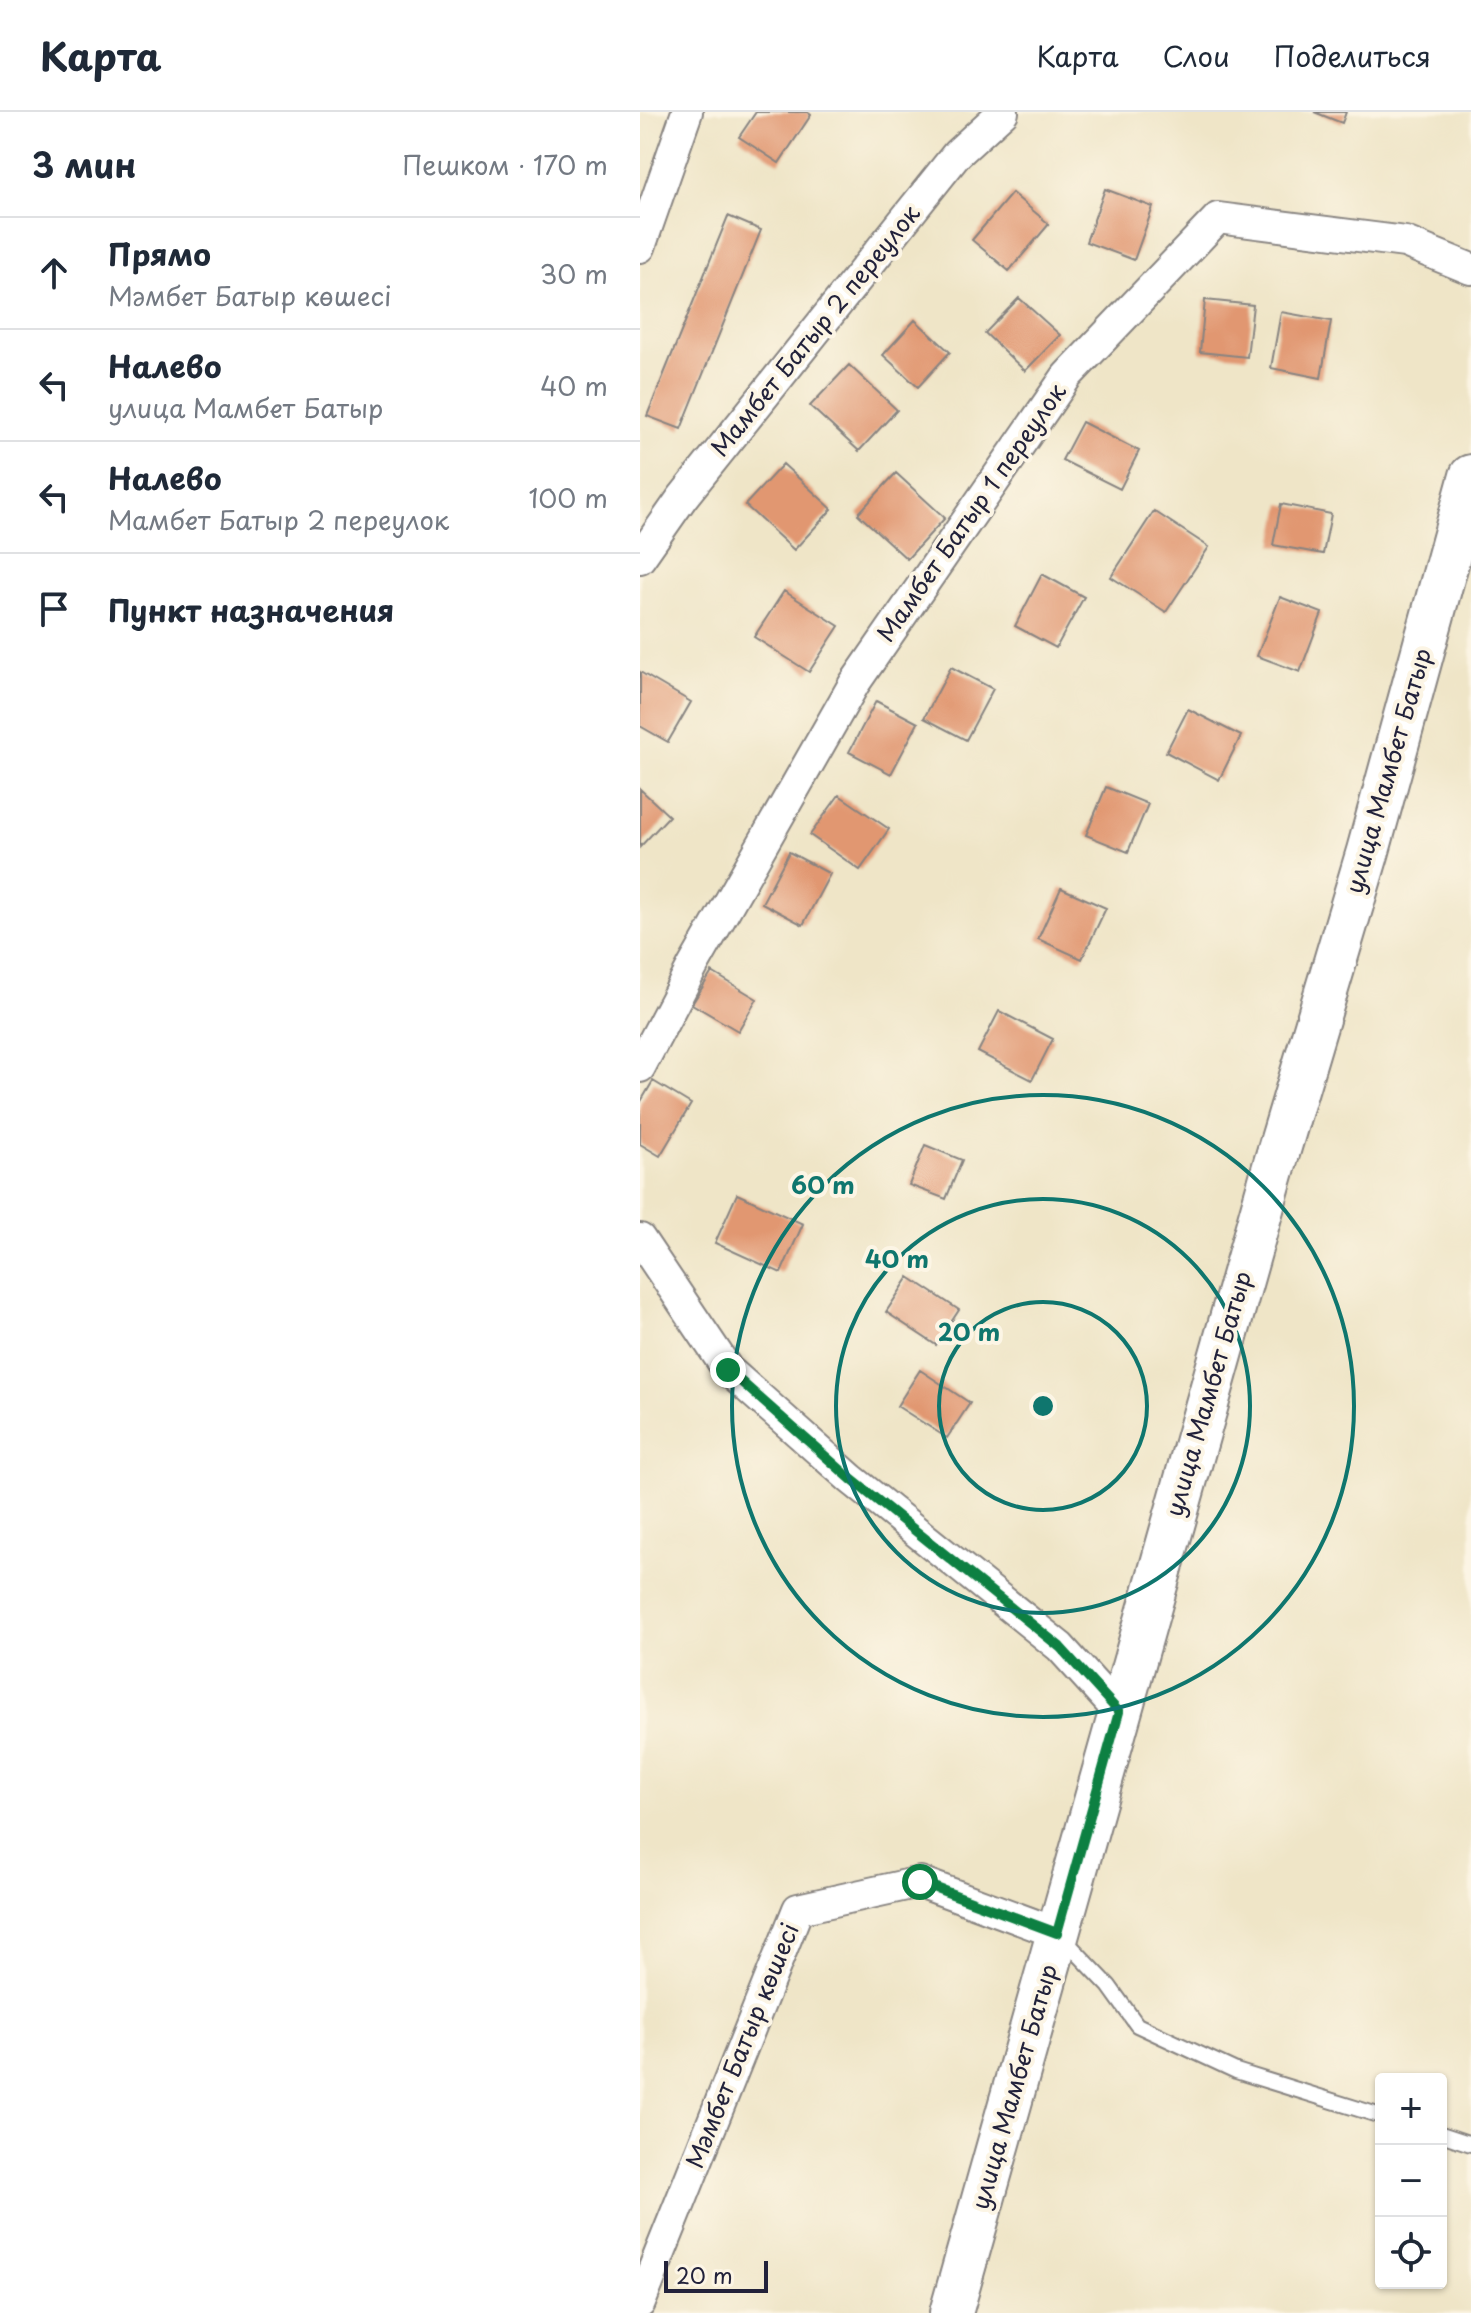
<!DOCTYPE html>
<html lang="ru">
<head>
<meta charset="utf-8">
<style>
  body { margin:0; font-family:"Playpen Sans",sans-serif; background:#f6f6f7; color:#1f2937 }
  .controls { position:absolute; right:24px; bottom:24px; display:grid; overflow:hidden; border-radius:8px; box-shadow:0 2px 6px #0004 }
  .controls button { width:72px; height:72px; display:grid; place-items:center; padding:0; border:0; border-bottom:2px solid #e0e1e3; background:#fff; color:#1f2937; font:40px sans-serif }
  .scale { position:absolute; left:24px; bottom:20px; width:104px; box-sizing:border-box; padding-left:8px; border:4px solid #22223b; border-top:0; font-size:22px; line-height:28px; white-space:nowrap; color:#22223b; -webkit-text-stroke:6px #fcf5e5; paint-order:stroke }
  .stop { position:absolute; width:24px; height:24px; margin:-18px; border:6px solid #0b8043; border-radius:50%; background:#fff }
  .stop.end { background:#0b8043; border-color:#fff; box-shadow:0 2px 8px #0008 }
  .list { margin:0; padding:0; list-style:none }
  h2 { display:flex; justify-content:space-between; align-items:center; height:104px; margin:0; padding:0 32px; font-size:34px }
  h2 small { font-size:26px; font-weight:400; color:#747a83 }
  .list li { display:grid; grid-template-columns:52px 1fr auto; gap:24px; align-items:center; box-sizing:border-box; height:112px; padding:0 32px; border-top:2px solid #e0e1e3 }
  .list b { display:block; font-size:30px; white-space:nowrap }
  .list p { margin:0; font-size:26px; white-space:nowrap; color:#747a83 }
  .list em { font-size:26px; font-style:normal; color:#747a83 }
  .icon { flex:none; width:44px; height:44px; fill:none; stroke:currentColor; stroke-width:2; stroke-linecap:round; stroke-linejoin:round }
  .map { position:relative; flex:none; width:831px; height:2201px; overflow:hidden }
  header { display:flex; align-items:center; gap:48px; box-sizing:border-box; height:112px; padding:0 40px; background:#fff; border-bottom:2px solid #e0e1e3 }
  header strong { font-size:38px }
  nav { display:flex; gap:44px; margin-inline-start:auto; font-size:28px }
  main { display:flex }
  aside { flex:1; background:#fff }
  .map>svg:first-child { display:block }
</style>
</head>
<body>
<header>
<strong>Карта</strong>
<nav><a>Карта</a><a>Слои</a><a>Поделиться</a></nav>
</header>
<main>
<aside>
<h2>3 мин<small>Пешком · 170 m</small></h2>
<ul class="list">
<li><svg class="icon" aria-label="ahead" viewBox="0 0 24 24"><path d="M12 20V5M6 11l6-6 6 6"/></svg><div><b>Прямо</b><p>Мәмбет Батыр көшесі</p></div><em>30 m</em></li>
<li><svg class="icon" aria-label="left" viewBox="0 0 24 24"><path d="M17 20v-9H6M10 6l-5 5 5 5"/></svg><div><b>Налево</b><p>улица Мамбет Батыр</p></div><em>40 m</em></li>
<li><svg class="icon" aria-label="left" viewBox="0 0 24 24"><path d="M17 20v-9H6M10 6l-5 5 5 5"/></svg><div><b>Налево</b><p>Мамбет Батыр 2 переулок</p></div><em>100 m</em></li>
<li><svg class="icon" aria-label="arrive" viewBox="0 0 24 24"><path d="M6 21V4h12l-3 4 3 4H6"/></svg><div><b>Пункт назначения</b></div></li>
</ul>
</aside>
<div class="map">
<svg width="831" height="2201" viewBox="0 0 831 2201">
  <rect width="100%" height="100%" fill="#fcf5e5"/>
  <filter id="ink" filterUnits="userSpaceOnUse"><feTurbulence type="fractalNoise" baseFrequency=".0125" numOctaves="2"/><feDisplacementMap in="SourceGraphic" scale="16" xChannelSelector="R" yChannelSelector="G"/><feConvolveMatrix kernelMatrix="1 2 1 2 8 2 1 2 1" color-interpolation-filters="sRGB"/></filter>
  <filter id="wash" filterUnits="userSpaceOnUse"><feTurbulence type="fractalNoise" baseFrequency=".006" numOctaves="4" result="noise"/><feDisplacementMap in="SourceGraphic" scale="32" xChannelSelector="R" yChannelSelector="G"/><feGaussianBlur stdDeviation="1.8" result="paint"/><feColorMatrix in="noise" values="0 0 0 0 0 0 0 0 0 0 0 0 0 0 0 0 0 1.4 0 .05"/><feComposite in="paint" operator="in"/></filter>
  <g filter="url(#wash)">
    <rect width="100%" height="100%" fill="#efe5c7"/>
    <g id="blocks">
      <path fill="#e19771" d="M116 0H167L171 3 139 51 99 25Z
        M674 0H706L702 11Z
        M465 77 513 95 494 148 446 130Z
        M372 81 409 112 369 159 332 128Z
        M88 104 121 118 41 317 7 304Z
        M379 186 420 223 385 259 345 221Z
        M565 188 613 193 607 245 560 240Z
        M641 200 691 209 681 266 631 256Z
        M275 208 310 240 278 275 243 243Z
        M209 253 257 298 219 339 170 294Z
        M442 310 499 339 480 377 422 348Z
        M143 352 192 397 154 438 105 393Z
        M256 361 305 406 267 447 218 402Z
        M641 392 691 402 683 442 633 433Z
        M514 399 569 435 526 500 471 465Z
        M402 462 444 485 416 536 375 514Z
        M144 479 199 514 169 560 114 525Z
        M640 485 682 501 660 560 617 544Z
        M311 555 353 577 326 628 284 606Z
        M0 560 51 590 28 630 0 614Z
        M236 589 278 611 251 662 209 640Z
        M548 597 601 624 579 668 526 640Z
        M466 675 508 692 488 740 446 723Z
        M0 677 29 704 0 735Z
        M199 683 249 717 220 758 170 723Z
        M149 740 190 762 163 813 122 791Z
        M421 776 466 796 442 847 398 827Z
        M72 860 117 887 98 919 52 892Z
        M359 899 413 927 392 968 338 940Z
        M13 969 51 992 20 1044 0 1032V991Z
        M285 1033 322 1048 306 1087 269 1073Z
        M97 1082 163 1112 141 1161 75 1131Z
        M269 1165 319 1198 296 1233 246 1200Z
        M280 1258 330 1291 307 1326 257 1294Z"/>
    </g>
  </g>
  <g filter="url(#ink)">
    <use href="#blocks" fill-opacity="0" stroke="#888481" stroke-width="2"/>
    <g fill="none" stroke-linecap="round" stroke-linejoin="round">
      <defs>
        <path id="service" d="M423 1826 469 1874 497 1913 596 1959 741 2004
          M801 2022 831 2032"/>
        <path id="minor" d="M0 135 47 0
          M0 446 42 386 317 42 363 0
          M0 955 53 854 214 572 427 264 578 106 765 130 831 157
          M0 1127 88 1258 211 1367 420 1535 479 1600
          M0 2191 158 1797 280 1770 417 1821"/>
        <path id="secondary" d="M311 2201 633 1058 728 739 831 364"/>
      </defs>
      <use href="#service" stroke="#888481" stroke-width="18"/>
      <use href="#minor" stroke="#888481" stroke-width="34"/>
      <use href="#secondary" stroke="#888481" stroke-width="46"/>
      <use href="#service" stroke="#fff" stroke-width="14"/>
      <use href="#minor" stroke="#fff" stroke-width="30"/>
      <use href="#secondary" stroke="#fff" stroke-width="42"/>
    </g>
  </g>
  <g fill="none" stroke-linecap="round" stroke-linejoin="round" filter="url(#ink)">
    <path stroke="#0b8043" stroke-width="10" d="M88 1258 211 1367 420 1535 479 1600 417 1821 280 1770"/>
  </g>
  <g fill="none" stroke="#0f766e" stroke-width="4">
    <circle cx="403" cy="1294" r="104"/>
    <circle cx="403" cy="1294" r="207"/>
    <circle cx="403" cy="1294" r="311"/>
  </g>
  <g text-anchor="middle" stroke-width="8" stroke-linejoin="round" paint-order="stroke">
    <g font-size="24" fill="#22223b" stroke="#fcf5e5">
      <text transform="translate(176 219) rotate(-51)" y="8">Мамбет Батыр 2 переулок</text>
      <text transform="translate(332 401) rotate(-55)" y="8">Мамбет Батыр 1 переулок</text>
      <text transform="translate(749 659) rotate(-74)" y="8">улица Мамбет Батыр</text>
      <text transform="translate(569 1282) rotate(-74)" y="8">улица Мамбет Батыр</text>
      <text transform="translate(103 1934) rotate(-68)" y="8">Мәмбет Батыр көшесі</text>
      <text transform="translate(375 1975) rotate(-74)" y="8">улица Мамбет Батыр</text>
    </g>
  </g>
  <circle cx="403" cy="1294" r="12" fill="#0f766e" stroke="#fcf5e5" stroke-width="4"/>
  <g font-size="24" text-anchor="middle" font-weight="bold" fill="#0f766e" stroke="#fcf5e5" stroke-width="8" stroke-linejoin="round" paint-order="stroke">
    <text x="183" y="1082">60 m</text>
    <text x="257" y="1156">40 m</text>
    <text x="329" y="1229">20 m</text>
  </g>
</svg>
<div class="controls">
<button>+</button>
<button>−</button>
<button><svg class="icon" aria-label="locate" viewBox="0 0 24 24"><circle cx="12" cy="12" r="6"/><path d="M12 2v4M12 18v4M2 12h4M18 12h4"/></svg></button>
</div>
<div class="scale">20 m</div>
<div class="stop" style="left:280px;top:1770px"></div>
<div class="stop end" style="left:88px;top:1258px"></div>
</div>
</main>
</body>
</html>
